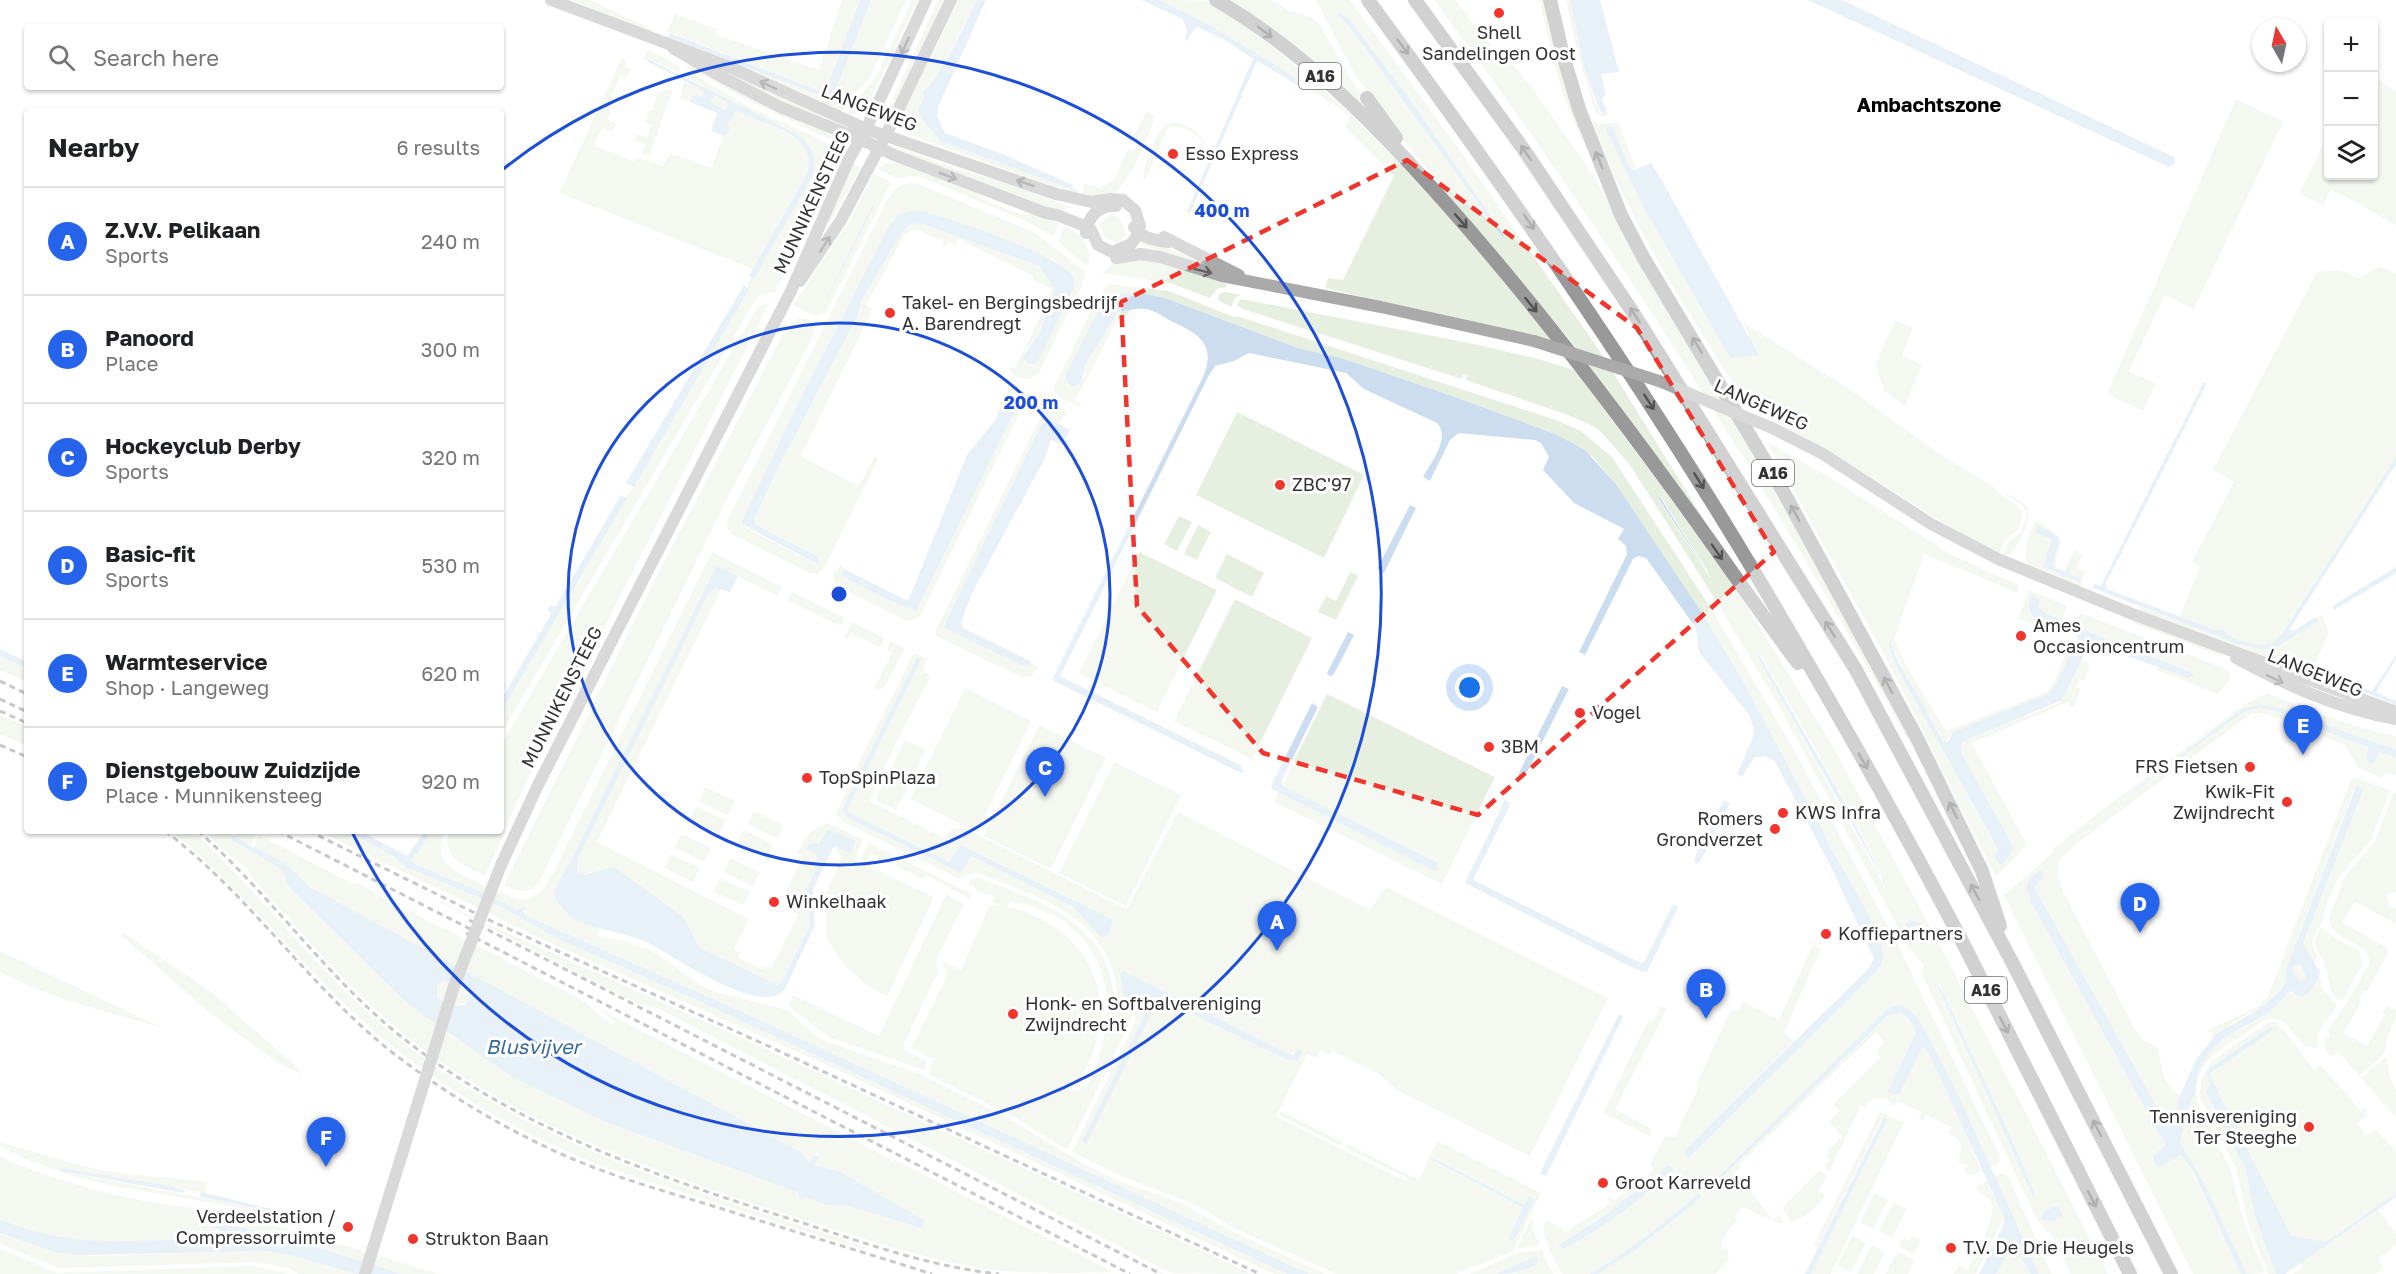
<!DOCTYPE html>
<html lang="en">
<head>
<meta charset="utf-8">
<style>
  body { margin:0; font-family:"Golos Text",sans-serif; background:#f2f2f2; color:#202124 }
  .controls { position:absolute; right:18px; top:18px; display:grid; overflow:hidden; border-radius:6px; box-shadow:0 2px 4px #0004 }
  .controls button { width:54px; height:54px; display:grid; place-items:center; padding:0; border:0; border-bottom:2px solid #e0e0e0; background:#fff; color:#202124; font:30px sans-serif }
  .compass { position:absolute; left:2252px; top:18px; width:54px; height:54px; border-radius:50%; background:#fff; box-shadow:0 2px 4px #0004; rotate:351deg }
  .you { position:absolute; left:1470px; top:688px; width:21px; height:21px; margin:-15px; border:4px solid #fff; border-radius:50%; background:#1a73e8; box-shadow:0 0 0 9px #1a73e833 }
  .badge { display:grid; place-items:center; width:39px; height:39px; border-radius:50%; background:#2563eb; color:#fff; font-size:20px; font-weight:700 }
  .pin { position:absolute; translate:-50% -50px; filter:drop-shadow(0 2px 3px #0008) }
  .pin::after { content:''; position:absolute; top:32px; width:21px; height:18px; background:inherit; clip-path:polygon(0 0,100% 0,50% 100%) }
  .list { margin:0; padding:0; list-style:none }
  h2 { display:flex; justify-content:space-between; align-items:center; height:78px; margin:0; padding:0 24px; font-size:26px }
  h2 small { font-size:20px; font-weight:400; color:#757577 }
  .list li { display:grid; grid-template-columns:39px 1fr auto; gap:18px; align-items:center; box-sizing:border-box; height:108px; padding:0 24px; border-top:2px solid #e0e0e0 }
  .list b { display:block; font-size:22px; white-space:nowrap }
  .list p { margin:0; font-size:20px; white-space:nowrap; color:#757577 }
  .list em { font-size:20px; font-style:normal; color:#757577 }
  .icon { flex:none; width:33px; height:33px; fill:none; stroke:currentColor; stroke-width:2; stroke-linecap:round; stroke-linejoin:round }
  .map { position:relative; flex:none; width:2396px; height:1274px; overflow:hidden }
  .search { position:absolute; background:#fff; box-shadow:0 2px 4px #0004; left:24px; top:24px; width:480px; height:66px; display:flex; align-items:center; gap:15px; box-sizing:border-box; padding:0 21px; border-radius:6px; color:#757577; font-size:22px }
  .panel { position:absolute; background:#fff; box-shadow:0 2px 4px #0004; left:24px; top:108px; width:480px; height:726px; border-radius:6px }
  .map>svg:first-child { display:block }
</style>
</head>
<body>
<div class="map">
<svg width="2396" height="1274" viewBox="0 0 2396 1274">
  <rect width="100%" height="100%" fill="#fff"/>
  <path fill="#e6efe0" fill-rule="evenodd" d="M572 0H590L653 30 648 33Z
    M842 0H860L825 93 667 31 675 14 716 29 717 35 819 70Z
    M871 0H906L870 78 850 99 842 113 667 41 668 37 832 100Z
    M912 0H918L868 105 860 113 848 115 854 103 877 75Z
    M938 0H943L926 40 884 123 885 116Z
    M959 0H977L939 74 931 86 926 90 918 110C924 123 933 129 940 141L1079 190 1077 195 911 135C903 128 900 121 904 110Z
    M1159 0C1173 0 1192 0 1205 1 1225 8 1258 36 1276 50 1382 133 1467 236 1552 340L1325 288 1328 278 1343 280 1394 176 1345 127 1350 116C1288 74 1227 33 1159 0Z
    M1226 0H1271L1288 10 1312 18 1319 23 1350 78 1390 135Z
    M1316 0H1350L1456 145 1601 353 1711 531 1710 532 1569 339 1391 126 1355 75ZM1338 15H1344L1349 19 1407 95 1504 235 1503 238 1349 26Z
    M1434 0H1455L1499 56 1512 64 1533 89 1595 178 1655 287 1798 528 1874 667 1953 821C1798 536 1628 260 1434 0Z
    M1540 0H1547L1595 161C1563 113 1551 55 1540 0Z
    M1566 0H1570L1585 70 1600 113 1607 111 1608 115 1602 117 1595 112 1575 42Z
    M650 50 681 68 679 73 649 59 647 61 643 59 647 51Z
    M622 57 626 61 625 67 630 70 628 77 620 76 608 105 610 109 608 119 616 124 612 132 602 128 594 146 633 161 640 158 663 166 670 153 711 168 729 121 734 118V112L737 110 798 138C808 149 811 160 807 174L753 269 559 193Z
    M690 65 773 111 834 134 833 138 830 139 743 98 689 67Z
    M720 69 839 121 838 123 778 101Z
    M688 71 749 107 824 141C829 146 833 150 833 157 835 181 788 266 775 292L761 295 756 299 501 734V712L627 498 625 496 634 487 749 289 747 286 751 278 753 279 813 175 810 146 796 134 738 106 686 77Z
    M2374 75 2396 92V226L2358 203 2331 190 2323 205 2299 194 2328 134V176H2374Z
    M684 81 705 91 702 97 693 95 690 102 680 98Z
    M665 90H673L649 156 642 153 646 144 633 140 637 134 647 137 651 125 645 122 649 111H652L657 96 655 94Z
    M714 95 727 102 728 106 725 110 710 102Z
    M2236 99 2283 122 2194 309 2165 295 2129 371 2156 384 2143 411 2107 394Z
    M1147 111 1154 115C1154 130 1128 185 1114 193 1106 198 1092 196 1082 197L1084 183 1099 188 1113 181 1128 149 1133 151 1138 142 1132 139Z
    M1592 120 1600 124 1615 122 1621 128 1636 169H1630L1612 127 1607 130 1644 208 1730 358 1749 334 1742 322 1851 390 1941 455 1994 487C2001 500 2018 501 2023 514L2018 529 2006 539 1999 554 1963 535 1837 456 1747 406 1668 279 1641 230 1611 170Z
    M1173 122C1186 124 1199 130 1204 143L1199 157 1202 142C1196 132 1180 124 1168 128L1146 179H1143C1142 169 1156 133 1164 126 1167 123 1169 123 1173 122Z
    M892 145 956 169 1007 183 1073 208H1066L1063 213 900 151Z
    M851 163 861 168 830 222 825 223Z
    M886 163H897L975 192 988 202 1020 214H1034L1059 224 1053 237 1028 222 921 177 910 176 897 178 877 169Z
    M874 174 889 181 890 185 826 313 814 316 793 305 850 220ZM874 204 821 310 872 206Z
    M908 183 919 184 1035 233 1086 272 1080 289 1039 373C1030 383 1017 379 1009 370L1011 367 1015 368 1050 296 1051 288 1034 281 1032 275 958 239 955 245 948 241 945 246 943 245 944 242 916 229 905 234 866 305 873 309 801 456 859 486 875 456 878 459 824 568 817 574 810 573 731 534 727 527V521L886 203C892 192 896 186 908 183ZM916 210 925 211 1054 260 1072 276 1032 365 1025 361 1026 350 1040 332 1055 288 1039 266 920 223 911 224 902 232 861 301 858 316 778 468 754 519 756 525 817 556 818 563 816 564 752 531 745 527 742 521 794 411 890 224 894 219Z
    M1110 215C1123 215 1121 226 1127 235L1117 242 1106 239 1098 224Z
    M1064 226C1081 232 1093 248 1088 266L1076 258 1059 242Z
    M1142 238 1216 268 1168 255 1140 243Z
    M1141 257 1227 284 1226 287 1217 289 1210 298 1170 283 1102 273 1113 263Z
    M2380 266 2396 274V457L2282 634C2279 639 2274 644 2267 645 2255 647 2226 639 2223 628L2219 631 2215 630 2180 617 2200 566 2192 561 2234 482 2213 470 2317 272 2339 270 2359 278Z
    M1109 284 1169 291 1234 317H1240L1556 420 1581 431 1612 457 1712 610 1794 750 1898 945 2000 1157 1999 1163 1990 1167 1975 1132 1910 1010 1884 1012 1711 1184 1886 1017 1895 1013 1910 1017 1916 1032 1902 1060 1899 1095 1922 1048H1925L1951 1098 1981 1171 1971 1175 1964 1172 1967 1166 1958 1161C1963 1148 1962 1141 1949 1133L1952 1127 1926 1115 1923 1121 1919 1119 1921 1112 1897 1101 1894 1107 1889 1100 1881 1097 1869 1101 1866 1108 1858 1105 1860 1108 1829 1172 1824 1166 1829 1160 1826 1157 1830 1153 1828 1150 1842 1136 1829 1122 1840 1111 1833 1104 1881 1057 1876 1051 1884 1042 1876 1032 1740 1164 1742 1167 1735 1172 1773 1220 1779 1216 1784 1222 1781 1224 1742 1207 1735 1216 1738 1221C1728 1228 1723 1237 1721 1249L1728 1250 1729 1259 1716 1274H1597L1655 1235 1698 1194 1670 1219 1624 1253 1590 1274H1562C1555 1258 1539 1237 1545 1220L1561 1228 1565 1232 1610 1204 1607 1198 1610 1196 1614 1201 1654 1170 1650 1164 1665 1136 1675 1137 1699 1086 1696 1084 1731 1010H1739L1743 1002 1779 1020 1813 944 1821 949 1784 1033 1795 1041 1686 1149 1684 1154 1689 1158 1877 971C1880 966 1884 961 1883 954 1879 927 1844 874 1830 846 1824 834 1814 806 1805 798L1749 692 1726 655 1615 483 1593 457 1555 434 1455 397 1341 358 1301 349 1165 298 1146 294 1112 295 1066 377 1083 378 1087 361 1115 314 1117 312 1131 310 1121 321 1117 319 1088 377 1074 400 1083 405 1078 406 1057 396 1058 393 1054 391V387L1096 300ZM1674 1168 1672 1172 1635 1202 1589 1226Z
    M1224 292H1226L1241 295 1235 298 1231 307 1218 300 1219 294Z
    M1241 299 1469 343 1535 358 1575 370 1732 582 1832 745 1942 949 2108 1274H2071L2051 1234 2047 1232 2036 1218 1921 972 1924 965 1909 948 1775 699 1705 583 1630 465 1602 433 1593 426 1568 415 1466 380 1467 375 1463 374 1462 379 1243 309 1237 305ZM1661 497 1707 570 1711 579 1658 499ZM1756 652 1759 653C1803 724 1843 799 1882 874L1883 884ZM1935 980 1940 985 2012 1140 2036 1197 2033 1196Z
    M770 302 528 778 485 876C465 866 441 858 449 832L501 831V745L753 315 759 306Z
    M796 319H807L813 321 815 333 730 493 539 882C530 895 517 891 504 885L652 585 786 328Z
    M1895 320 1913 328 1902 355 1922 365 1905 406 1885 392 1875 366Z
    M1010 386 1019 390 1022 397 1021 405 1023 406 919 618 911 621 905 620 837 586 833 579V572L837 571 841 564 844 569 841 575 888 600 916 611 1015 411 1014 403 1004 397Z
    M1047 404H1052L1067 412 1059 424 1050 420 1041 425 944 625 1025 667 1031 663 1038 667 1031 676 1023 678 936 636V630Z
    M1237 412 1364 475 1324 558 1196 495Z
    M1767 442 1831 478 1950 554 2018 585V593L1924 554 1894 639 1908 669 1946 731 2047 692 2055 680 2065 654 2070 655 2056 684 2048 694 1953 732 1945 743 1914 690 1891 644 1892 657 1998 850 2013 846 1961 752 1962 742 2058 703 2062 700 2081 661H2086L2090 665 2084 681 2079 679 2076 687 2081 689 2074 706 2071 707 2068 702 1972 743 2026 843 2023 850 1996 877 1885 656Z
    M2003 492C2010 496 2024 500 2027 508 2032 518 2018 549 2009 555H2002L2008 542 2021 532 2027 517 2024 507Z
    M1179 516 1192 522 1177 551 1164 544Z
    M2035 522 2041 523 2060 538C2062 548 2054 557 2056 567L2065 570 2074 550 2082 554 2077 568 2085 571 2081 585 2078 587 2030 567C2019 553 2029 537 2035 522ZM2051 538 2059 544 2052 564 2054 568 2066 572 2077 553 2068 574 2081 579 2080 582 2043 567 2052 544Z
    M1198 525 1211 532 1197 560 1184 554Z
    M712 552 782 587 778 596 717 566 565 874C563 877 558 882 557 885 548 909 583 924 600 928L597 936 625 942 647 949 659 955 702 986 716 992 788 1010 817 1037 825 1041 919 1074 1006 1117 1086 1165 1119 1181 1181 1203 1235 1233 1326 1274H1309L1282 1263 731 1007 527 916 525 908 517 910C484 890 444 884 412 862L414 855 418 853 431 831H445C440 842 438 853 446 863 453 874 505 894 519 900 540 899 546 886 555 869Z
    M1139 552 1217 590 1157 712 1079 673Z
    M1227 554 1264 573 1252 597 1215 578Z
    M1350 572 1358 576 1336 620 1318 612 1326 596 1336 601Z
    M716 588 721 589 597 842 749 919 734 950 740 953 738 958 763 970 766 966 771 968 798 915 793 912 796 905 782 898 803 857 797 853 810 832 827 823 863 839 855 860 934 897 887 997 864 983 842 962 826 937 825 896 842 857 838 854 829 829 822 840 806 849 816 854 819 864 808 888 810 925 781 983 777 985 699 947 692 935 592 872 584 875 577 872V860L709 593Z
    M2029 590 2067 606 2062 619 2042 612 2038 606V601L2032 595 2045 623 2059 628 2057 633 2018 619Z
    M792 592 845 618 841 626 788 601Z
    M1235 599 1312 638 1252 759 1174 721Z
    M2138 606 2245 646 2267 650 2322 614 2328 629V634L2312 671 2302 673 2301 668 2274 658 2260 657 2141 611Z
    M2080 613 2221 667 2231 673 2229 681 2218 694 2156 670 2157 667 2192 678 2193 673 2081 629 2075 625Z
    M2132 619 2211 649 2222 654 2224 657 2131 622Z
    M852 622 884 638 880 647 851 633 848 639 845 637Z
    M891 641 905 648 885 687 879 690 874 688 892 653 887 650Z
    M2094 644 2110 649 2107 657 2089 647Z
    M914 653 928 659 922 671 931 676 901 733 869 801 944 838 954 828 965 829 1127 909 1178 812 1370 910 1386 887 1608 998 1530 1156 1398 1091 1379 1074 1332 1051 1330 1055 1320 1050 1316 1058 1307 1054 1276 1116 1406 1181 1407 1178 1346 1148 1348 1144 1419 1180 1437 1141 1541 1193 1513 1251 1455 1274H1337L1236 1229 1196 1205 1121 1176 1072 1152 1136 1020 1133 1010 1120 1001C1116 990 1116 977 1111 965 1089 909 1029 894 978 873L969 874 960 879 839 820 840 818 836 814 853 775ZM921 660 848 808V812L949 862 962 845 1112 919 1113 923 1107 936 1102 937 1073 907 970 856 961 873 848 818 843 812ZM1123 972 1289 1054 1297 1052 1287 1060 1159 998 1083 1143 1145 1014 1144 1008 1124 998 1120 974ZM1435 1158 1524 1206 1513 1241 1508 1238 1523 1208 1433 1160Z
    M0 656 27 669V682L0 670Z
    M965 688 1031 721 977 832 910 799Z
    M2267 693 2296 705 2290 716 2283 719 2260 713 2251 714 2076 844 2059 860 2058 876 2063 891 2137 1033 2144 1041 2158 1048C2162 1066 2162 1085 2180 1095 2179 1106 2178 1122 2169 1130L2038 894 2035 886 2042 880V872L2028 892 2031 902 2166 1146 2152 1158 2157 1168 2181 1155 2192 1171 2241 1274H2193L2004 895 2053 853 2054 848 2102 810 2245 704ZM2260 704 2283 709 2282 713 2259 708 2245 711 2103 814 2242 709Z
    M1327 694 1495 777 1442 884 1274 802Z
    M2308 710 2361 728 2396 736V750L2310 719 2309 723 2317 729 2368 747 2366 759 2369 764 2373 763 2380 752 2396 758V776L2385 772 2382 778 2358 768 2346 746 2311 731 2307 722Z
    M0 715 27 727V746L0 734Z
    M1039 725 1106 758 1051 869 984 836Z
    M905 740 926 750 896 810 876 800Z
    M1114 762 1181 795 1126 906 1059 873Z
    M2355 778 2390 790 2371 840 2337 879 2325 909 2322 923 2313 937 2312 943 2318 958 2315 962 2306 953 2303 945 2363 789 2354 788 2287 967 2284 985 2261 1008 2239 1019 2213 1037V1033L2206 1031 2257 1007 2268 996 2351 779Z
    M705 787 735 801 728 815 699 801Z
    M2394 792 2396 793V892L2387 894 2389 907 2396 908V924L2355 902 2342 922 2387 948 2388 953 2367 991 2364 990 2359 998 2362 1000 2344 1033 2367 1046 2385 1014 2382 1013 2386 1006 2393 1010 2396 1008V1019L2388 1035 2384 1054 2359 1076 2338 1051 2331 1057 2326 1050 2324 1039H2328L2330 1036 2328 1030 2346 1004 2370 963 2366 950C2353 942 2329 935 2329 918L2345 876 2375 842Z
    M696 807 726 820 719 834 689 820Z
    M754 811 784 825 778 839 748 825Z
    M743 830 773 844 767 858 737 844Z
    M171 831H193C260 893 314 967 383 1026 519 1143 698 1192 866 1247L865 1250C807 1232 749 1213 692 1195 659 1184 625 1175 592 1162 520 1133 453 1094 392 1046 311 981 251 896 171 831Z
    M215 831H253L257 833 251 845 233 836 230 839 283 870 288 886 408 1004 606 1122 797 1192 798 1199 806 1197 827 1205 849 1206 838 1171 814 1166 819 1154 817 1152 809 1164 801 1152 310 887 286 864 254 847 259 835 353 884 358 883 403 909 411 911 429 922 454 932 462 939 501 957 511 965H515C537 978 561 988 583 1001 594 1008 601 1019 613 1024L615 1022 599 1009 891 1159 885 1171 893 1159 1114 1272C1077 1273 1041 1274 1004 1271 938 1264 874 1242 811 1222 687 1183 547 1136 439 1061 383 1022 337 973 292 922L289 915H285L249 874 248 869 223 850 210 837Z
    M320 831H347L390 854 406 867 499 906 563 941 692 998 1287 1274H1274L820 1062 528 933 524 929 516 927C452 894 385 864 320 831Z
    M681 834 711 848 704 862 675 848Z
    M869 843 970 893 971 899 925 875 923 879 871 853 867 861 861 858Z
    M670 854 700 868 693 882 664 868Z
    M730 858 760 872 753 886 724 872Z
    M976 877C1026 896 1079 910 1105 961 1111 973 1112 988 1116 1001L1119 1006 1131 1015V1020L1068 1148H1064L1011 1115 929 1075 928 1072 933 1059 911 1048 947 976 943 962 961 970 989 906H1001L992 902 994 896 977 891 976 888 968 883 971 879ZM1010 902C1024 902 1037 908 1050 914 1118 947 1119 1028 1086 1087L1082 1086 1078 1092 1070 1089C1078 1079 1086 1070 1091 1058 1119 986 1081 923 1007 907Z
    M393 878 487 924 764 1048 1252 1274 1171 1273 657 1008 638 1004Z
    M720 878 750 892 744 905 714 892Z
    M946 894 964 904 936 961 938 972 904 1044 905 1050 927 1062 924 1070 829 1037 788 1006 793 995 879 1036Z
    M2321 928H2323L2329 934 2359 951 2363 964 2342 1001C2327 994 2330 981 2326 968 2321 951 2308 948 2321 928Z
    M121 931 210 991 300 1070 301 1074 277 1062 210 1013 123 937Z
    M0 951 163 1028C109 1012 50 999 0 972Z
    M2295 963 2301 965 2306 977 2303 983C2296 980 2290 969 2295 963Z
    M2319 974 2323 989 2337 1006 2319 1031 2317 1048 2305 1046 2283 1021 2271 1018C2261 1022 2252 1029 2243 1035 2216 1053 2192 1064 2197 1101L2231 1171 2243 1219 2265 1273 2247 1274 2204 1183 2180 1143C2184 1127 2187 1106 2196 1092 2193 1074 2208 1050 2222 1040 2233 1031 2247 1027 2259 1019 2271 1011 2280 1002 2290 991L2292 993 2316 983Z
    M444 980 468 987 470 995 466 1003 455 1005 439 1000 436 991 437 985Z
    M1660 1006 1667 1009 1615 1109 1652 1129 1650 1136 1603 1113 1646 1025 1649 1021 1653 1023Z
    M2269 1022 2279 1023 2277 1025 2286 1032 2314 1070 2321 1065 2361 1111 2366 1107 2368 1114 2357 1123 2366 1135 2376 1129 2396 1152V1193L2326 1242 2291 1237 2209 1074 2272 1030 2271 1026 2210 1068 2207 1073 2212 1084 2206 1092 2246 1171 2254 1213 2276 1274H2268L2248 1223 2236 1168 2199 1096 2202 1078 2211 1061Z
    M2387 1056 2389 1075 2396 1090V1118L2361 1078Z
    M1281 1111 1343 1142 1341 1146 1279 1115Z
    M1880 1112 1904 1122 1831 1274H1811L1887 1120 1882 1118 1818 1247 1814 1245Z
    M0 1142C35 1152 71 1164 107 1171 141 1176 174 1178 208 1182L205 1193 63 1168 62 1171C128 1185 195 1195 260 1210 271 1212 305 1223 313 1219L312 1222 308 1225 304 1224 235 1207 114 1186 67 1174 23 1158 0 1146Z
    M0 1157C44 1176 92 1191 139 1200 164 1205 190 1207 215 1212 291 1227 365 1253 439 1274H402L296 1241 217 1222 216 1230 225 1233 222 1237C146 1240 72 1251 0 1219Z
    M1820 1170 1827 1176 1819 1191 1825 1195C1817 1210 1806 1215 1792 1222L1782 1208Z
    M2001 1173 2008 1176 2052 1274H2039L2019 1233 2021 1231 2019 1228 2017 1229 1994 1177Z
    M1986 1181 2004 1217 1976 1274H1953L1959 1265 1968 1269C1975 1253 1995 1222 1992 1204 1990 1198 1982 1194 1977 1191V1186Z
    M1875 1193 1888 1200 1873 1229 1860 1222Z
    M1894 1202 1907 1209 1892 1238 1879 1231Z
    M2378 1210 2396 1234V1245L2378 1259 2384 1268 2376 1274H2293L2303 1267 2300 1263Z
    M1533 1216 1532 1228 1539 1243 1536 1246 1516 1249Z
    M0 1233 12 1238 90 1256 269 1251 294 1256 357 1274H298L289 1268 255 1262 59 1268 0 1244Z
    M1852 1236 1866 1243 1851 1272 1837 1265Z
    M1911 1236 1921 1240 1914 1255 1899 1246 1903 1238 1909 1241Z
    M2012 1242H2015L2030 1274H1996Z
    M1872 1245 1885 1252 1874 1274H1857Z
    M0 1249 58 1273 253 1266 289 1274H0Z
    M1542 1250 1553 1274H1514L1539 1261 1536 1257 1496 1274H1470L1521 1252Z
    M1897 1252 1914 1260 1908 1274H1885Z"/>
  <path fill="#ccddf0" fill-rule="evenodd" d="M860 0H871L832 100 668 37 670 33 825 93Z
    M977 0H986L938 107 937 116 945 133 1000 153 1073 185 1072 189 940 141C933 129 922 123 918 110L924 96 923 91C938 84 968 18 977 0Z
    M1141 0H1159L1200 20 1276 65 1308 88 1304 89 1257 61 1190 213 1187 212 1253 59 1227 41 1198 27 1194 29 1186 42 1185 39 1187 30 1183 19Z
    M1570 0H1600L1619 72 1601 74 1606 95 1602 99 1607 111 1601 113 1585 70Z
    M1808 0H1842L2174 157 2175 163 2169 167Z
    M1340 13 1349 19 1407 95 1504 235 1503 238 1349 26 1338 15Z
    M648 59 796 134C812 143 816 157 813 175L754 279 749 276 807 174C819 130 762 127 737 110L734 112V118L728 122 729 130 724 136 711 131 717 113 690 102 693 95 702 97 704 91 647 61ZM714 95 727 102 728 106 725 110 710 102Z
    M1612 126 1630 169 1634 170 1651 163 1661 179 1759 355 1730 358 1644 208 1606 130 1607 127Z
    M875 204 822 309 821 310 872 206Z
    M916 210 924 211C955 222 1056 252 1072 276 1075 281 1074 284 1073 289L1040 357 1035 364H1028L1023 358 1024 355 1040 332 1055 289 1039 266 920 223 911 224 902 232 861 301 858 315 778 468 754 519 756 525 817 556 819 561 817 564 742 524V521L794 411 890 224 900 214Z
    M744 285 749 289 634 487 626 483Z
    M1116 294H1146L1165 298 1301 349 1341 358 1455 397 1555 434 1585 450 1615 483 1704 616 1749 692 1805 798C1814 806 1824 834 1830 846 1844 873 1879 926 1883 954 1884 961 1880 966 1877 971L1689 1158 1684 1154 1686 1149 1868 969 1874 959 1830 865 1774 760 1764 756 1754 758 1742 777 1737 774 1752 740 1754 729 1749 715 1699 652 1696 628 1646 558 1638 556 1633 559 1585 655 1579 652 1627 554 1626 546 1618 539 1624 529 1574 503 1543 470 1549 457 1541 443 1535 440 1459 433 1450 440 1430 481 1423 477C1431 463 1451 437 1437 423L1364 389 1346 373 1249 353 1234 361 1215 366 1208 377 1060 676 1240 765 1244 772 1243 773 1237 771 1052 680 1203 377C1217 343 1198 334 1171 321 1164 317 1154 310 1146 309 1137 308 1126 311 1118 312L1087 361 1080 384 1072 387 1066 380V375L1103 301 1107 297Z
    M2203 383H2207L2106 583 2107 589 2215 630 2219 631 2223 628C2226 640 2259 647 2270 644L2282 634 2396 457V464L2289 630 2294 631 2315 617 2318 621 2274 649H2260L2238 644 2093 588 2094 584 2101 586 2104 580Z
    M1004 397 1014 403 1015 411 916 611 888 600 841 575 844 569 906 600 909 599 967 455 996 419Z
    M1050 420 1070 430 1063 445 1051 440 1045 458 972 593 961 622 963 628 1030 661 1031 663 1025 667 946 628 944 625 1041 425Z
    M621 495 627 498 501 712V700L551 614 547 609 550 606H556Z
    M1660 497 1712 579 1658 498Z
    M1410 505 1416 508 1384 573 1377 569Z
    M2037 526 2050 531 2058 537 2059 544 2052 564 2054 568 2066 572 2077 553 2068 574 2081 579 2080 582 2043 567 2052 540 2035 533Z
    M717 565 738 576 730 592 716 588 709 593 577 860V871L584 875 614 867 683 917 699 947 777 985 781 983 810 925 807 888 819 864 816 854 806 849 809 844 819 843 829 829 855 841 852 852 848 853 837 847 833 848 813 889 815 925 785 989C762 1020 669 952 644 941 614 927 566 931 554 893L557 885 572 858Z
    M2396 567V573L2334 610 2332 606Z
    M2031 595 2040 599 2038 606C2046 619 2069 617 2081 629L2193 673 2194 676 2188 678 2094 644 2088 647 2062 700 1962 742 1961 752 2013 846 2010 856 2001 865 1995 858 1998 850 1992 838 1901 675 1892 657 1889 644H1891L1897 659 1943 741 1948 742 1953 732 2048 694 2056 684 2078 638C2072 628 2043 624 2031 614L2029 605Z
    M1348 632 1354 635 1335 672 1332 676 1328 675 1327 673Z
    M0 649 27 662V669L0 656Z
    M1757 651 1838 791 1890 892 1758 657Z
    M2396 655V659L2377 690V693L2396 701V705L2324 676 2327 674 2372 691Z
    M917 658 921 660 848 808V812L949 862 961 845 1112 919 1113 923 1107 936 1102 938 1073 907 971 856 961 873 848 818 843 812 844 805Z
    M1562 686 1569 689 1524 778 1518 775Z
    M1312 703 1318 707 1282 780V786L1438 863 1437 870 1435 871 1272 789 1271 786Z
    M2260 704 2284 709 2283 713 2259 708 2245 711 2103 814 2242 709Z
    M2310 719 2396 750V758L2380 752 2373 763 2369 764 2366 759 2368 747 2326 732 2309 723Z
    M2356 786 2362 788 2363 790 2303 944 2320 972C2316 983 2313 991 2302 997L2290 991C2280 1002 2271 1012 2258 1019 2247 1026 2233 1031 2222 1040 2208 1051 2193 1074 2196 1092 2187 1105 2184 1127 2180 1143L2204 1183 2247 1274H2241L2193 1171 2181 1155 2157 1168 2152 1156 2166 1146 2031 902C2025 884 2024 881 2041 870L2044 878 2035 886 2038 894 2169 1129 2172 1127 2176 1116 2180 1095 2196 1060 2216 1034 2261 1008 2284 986 2287 967ZM2295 964 2301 965 2306 977 2303 982C2296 980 2290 969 2295 964Z
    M1505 800 1510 803 1509 807 1473 880 1641 963 1644 962 1672 906 1677 905 1678 907 1647 972H1643L1625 964 1465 883Z
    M1724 800 1730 803 1700 862 1696 864 1694 862 1696 854Z
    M347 831H360L407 856 425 831H431L418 853 414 855 412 861 415 864C448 880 485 891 517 910L525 907 524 912 527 916 731 1007 1309 1274H1287L692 998 563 941 499 906 406 867 390 854Z
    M233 836 286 864 310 887 801 1152 809 1163 815 1155 818 1157 815 1166 838 1171 924 1220 922 1228 849 1206 827 1205 806 1197 800 1200 797 1192 606 1122 514 1078 408 1004 288 886 283 870 230 839ZM444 980 468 987 470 995 466 1004C457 1008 443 1004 437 997V985Z
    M1909 920 1921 924 1926 933 1915 942 1908 933 1906 924Z
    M1123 971 1289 1054 1294 1055 1298 1049 1303 1051 1298 1060H1287L1159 998 1086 1144 1082 1141 1145 1014 1144 1008 1124 998 1120 974Z
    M1935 980 1945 996 2012 1140 2036 1197 2033 1196Z
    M1893 1006H1902L1910 1010 1919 1020 1955 1088 2039 1274H2030L2014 1242 1996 1274H1979L2004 1224V1217C1977 1161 1954 1103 1925 1048H1922L1899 1095 1887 1092 1916 1032C1910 1017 1902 1008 1886 1017L1713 1186 1711 1184 1884 1012Z
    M1619 1014 1623 1017 1619 1025 1546 1176 1540 1173Z
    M2271 1026 2273 1030 2209 1074 2291 1236 2326 1242 2396 1193V1197L2285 1274H2276L2254 1213 2246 1171 2206 1092 2211 1084 2207 1073 2210 1068Z
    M1884 1117 1887 1120 1811 1274H1805Z
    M1434 1158 1524 1205 1529 1196 1535 1199 1513 1242 1508 1239 1523 1208 1433 1160Z
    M1669 1165 1674 1169 1672 1172C1639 1201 1603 1228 1564 1249L1558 1246 1607 1214Z
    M61 1168 171 1186 184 1190 185 1192 183 1193 62 1171Z
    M201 1192 293 1214 294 1216 201 1197 199 1194Z
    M1698 1194 1701 1196 1698 1200 1634 1251 1597 1274H1590C1629 1251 1664 1224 1698 1194Z
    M2055 1206H2059L2062 1216 2052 1221 2043 1220 2042 1216 2044 1212Z
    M0 1219C72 1251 146 1240 222 1237L224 1232 214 1228 217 1222 296 1241 402 1274H357L294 1256 268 1251 79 1255 55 1252 0 1233Z
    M1536 1256 1539 1261C1526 1272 1513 1274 1496 1274Z"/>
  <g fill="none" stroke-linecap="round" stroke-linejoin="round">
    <path stroke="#aaa" stroke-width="12" d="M551 0 727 66 866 129 1056 194 1091 202 1111 199 1123 200 1135 210 1140 226 1137 236 1131 244 1112 252 1098 245 1091 230 1087 227 1057 215 1046 213 894 155 860 139 780 107 724 78 673 48
      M1134 227C1141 237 1156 241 1169 242
      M1086 233C1088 216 1099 205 1116 206
      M1164 237 1239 275
      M1116 258 1141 254 1160 257 1222 276 1381 307 1534 341
      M800 281 841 220 886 135 951 0
      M1772 428 1823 454 1931 524 1998 559 2130 613 2396 712
      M2236 658C2286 685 2339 709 2396 719
      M501 865 538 785 791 291 849 159 866 129 926 0"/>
    <path stroke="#999" stroke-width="14" d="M1216 0C1303 50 1376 125 1443 200 1524 291 1599 388 1671 487 1714 545 1754 605 1798 663
      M1368 0C1503 184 1631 367 1749 563 1824 689 1897 817 1965 947 2021 1056 2075 1165 2130 1274
      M1415 0 1524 150 1634 314 1856 670 2012 962 2171 1274
      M1550 0 1563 55 1579 109 1621 215 1643 257 1783 491 1916 736 1982 871 2000 926
      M1367 98 1396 138"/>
    <path stroke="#878787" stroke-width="3" stroke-dasharray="6 4.5" stroke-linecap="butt" d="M0 681 27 694
      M0 699 27 712
      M0 711 27 723
      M0 745 27 757
      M165 831C250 895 309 987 393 1053 453 1099 519 1138 590 1166 636 1184 685 1197 732 1212 799 1233 866 1253 932 1274
      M198 831C268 892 321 970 393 1030 510 1127 660 1178 803 1223 867 1244 932 1267 999 1274
      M278 831 476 932
      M309 831 489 920 766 1045 1260 1274
      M469 920 1161 1274
      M466 933 1130 1274"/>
    <path stroke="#aaa" stroke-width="12" d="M1534 341 1659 381 1772 428
      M365 1274 454 986 501 865"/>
  </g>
  <defs><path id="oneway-shaft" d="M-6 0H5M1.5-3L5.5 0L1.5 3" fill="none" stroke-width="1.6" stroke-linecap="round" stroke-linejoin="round" transform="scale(1.5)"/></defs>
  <g stroke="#515151">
    <use href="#oneway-shaft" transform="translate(1265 32) rotate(37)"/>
    <use href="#oneway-shaft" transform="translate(1403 47) rotate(54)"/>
    <use href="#oneway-shaft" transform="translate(1526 153) rotate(-125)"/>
    <use href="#oneway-shaft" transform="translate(1599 160) rotate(-112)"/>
    <use href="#oneway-shaft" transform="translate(1461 221) rotate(49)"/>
    <use href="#oneway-shaft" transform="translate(1529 222) rotate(55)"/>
    <use href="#oneway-shaft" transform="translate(1531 305) rotate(51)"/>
    <use href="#oneway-shaft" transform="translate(1635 315) rotate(-123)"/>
    <use href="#oneway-shaft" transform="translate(1697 345) rotate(-121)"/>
    <use href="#oneway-shaft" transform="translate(1649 402) rotate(57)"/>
    <use href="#oneway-shaft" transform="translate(1699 481) rotate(58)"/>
    <use href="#oneway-shaft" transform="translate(1795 513) rotate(-119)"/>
    <use href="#oneway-shaft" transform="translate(1717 552) rotate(55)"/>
    <use href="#oneway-shaft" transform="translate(1830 629) rotate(-122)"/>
    <use href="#oneway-shaft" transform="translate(1888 685) rotate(-118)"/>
    <use href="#oneway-shaft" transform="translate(1863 761) rotate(60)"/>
    <use href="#oneway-shaft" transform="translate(1953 810) rotate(-116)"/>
    <use href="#oneway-shaft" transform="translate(1975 892) rotate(-118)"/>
    <use href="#oneway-shaft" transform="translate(2004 1025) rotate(63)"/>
    <use href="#oneway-shaft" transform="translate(2097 1128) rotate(-117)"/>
    <use href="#oneway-shaft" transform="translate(2092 1199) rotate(63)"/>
  </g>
  <g stroke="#626262">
    <use href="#oneway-shaft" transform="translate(905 46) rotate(115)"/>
    <use href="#oneway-shaft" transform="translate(768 85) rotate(-155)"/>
    <use href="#oneway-shaft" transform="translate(948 176) rotate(21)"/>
    <use href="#oneway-shaft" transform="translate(1025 183) rotate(-161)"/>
    <use href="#oneway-shaft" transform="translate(825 244) rotate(-58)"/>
    <use href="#oneway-shaft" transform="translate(1203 271) rotate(14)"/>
    <use href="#oneway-shaft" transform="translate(2275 679) rotate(26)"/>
  </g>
  <path d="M0 0H2396V1274H0ZM1407 160 1637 328 1774 552 1478 815 1263 753 1137 606 1121 302Z" fill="#fff" fill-opacity=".55" fill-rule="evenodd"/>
  <path fill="none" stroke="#f2352c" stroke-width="4.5" stroke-dasharray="12 8" stroke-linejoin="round" d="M1407 160 1637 328 1774 552 1478 815 1263 753 1137 606 1121 302Z"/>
  <g fill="none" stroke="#1d4ed8" stroke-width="3">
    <circle cx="839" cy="594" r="271"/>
    <path d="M502 170A542 542 0 1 1 352 832"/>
  </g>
  <g fill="#f2352c" stroke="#fff" stroke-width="2">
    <circle cx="1499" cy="13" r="6"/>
    <circle cx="1173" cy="154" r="6"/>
    <circle cx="890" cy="313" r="6"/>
    <circle cx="1280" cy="485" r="6"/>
    <circle cx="2021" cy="636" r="6"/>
    <circle cx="1580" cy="713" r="6"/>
    <circle cx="1489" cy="747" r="6"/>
    <circle cx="2250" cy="767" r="6"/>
    <circle cx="807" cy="778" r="6"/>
    <circle cx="2287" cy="802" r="6"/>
    <circle cx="1783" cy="813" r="6"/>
    <circle cx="1775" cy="829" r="6"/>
    <circle cx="774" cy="902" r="6"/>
    <circle cx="1826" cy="934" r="6"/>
    <circle cx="1013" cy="1014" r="6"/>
    <circle cx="2309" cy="1127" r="6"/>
    <circle cx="1603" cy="1183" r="6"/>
    <circle cx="348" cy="1227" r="6"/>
    <circle cx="413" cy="1239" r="6"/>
    <circle cx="1951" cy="1248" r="6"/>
  </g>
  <g text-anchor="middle" stroke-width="6" stroke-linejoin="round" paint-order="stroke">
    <g fill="#fff" stroke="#707070" stroke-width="1.5">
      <rect x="1299" y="63" width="42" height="26" rx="4.5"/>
      <rect x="1752" y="460" width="42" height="26" rx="4.5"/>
      <rect x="1965" y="977" width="42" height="26" rx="4.5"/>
    </g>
    <g font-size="16" font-weight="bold" fill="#323232">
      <text x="1320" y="82">A16</text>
      <text x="1773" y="479">A16</text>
      <text x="1986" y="996">A16</text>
    </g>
    <g font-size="18" fill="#323232" stroke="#fff" text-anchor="start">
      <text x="1499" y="39" text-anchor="middle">Shell<tspan x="1499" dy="21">Sandelingen Oost</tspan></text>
      <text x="1185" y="160">Esso Express</text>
      <text x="902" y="309">Takel- en Bergingsbedrijf<tspan x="902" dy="21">A. Barendregt</tspan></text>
      <text x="1292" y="491">ZBC'97</text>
      <text x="2033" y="632">Ames<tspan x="2033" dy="21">Occasioncentrum</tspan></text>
      <text x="1592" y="719">Vogel</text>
      <text x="1501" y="753">3BM</text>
      <text x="2238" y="773" text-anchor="end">FRS Fietsen</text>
      <text x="819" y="784">TopSpinPlaza</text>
      <text x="2275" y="798" text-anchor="end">Kwik-Fit<tspan x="2275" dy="21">Zwijndrecht</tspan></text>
      <text x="1795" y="819">KWS Infra</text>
      <text x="1763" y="825" text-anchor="end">Romers<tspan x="1763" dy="21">Grondverzet</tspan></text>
      <text x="786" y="908">Winkelhaak</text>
      <text x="1838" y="940">Koffiepartners</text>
      <text x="1025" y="1010">Honk- en Softbalvereniging<tspan x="1025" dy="21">Zwijndrecht</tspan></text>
      <text x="2297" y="1123" text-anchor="end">Tennisvereniging<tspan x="2297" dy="21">Ter Steeghe</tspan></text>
      <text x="1615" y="1189">Groot Karreveld</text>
      <text x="336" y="1223" text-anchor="end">Verdeelstation /<tspan x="336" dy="21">Compressorruimte</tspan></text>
      <text x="425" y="1245">Strukton Baan</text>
      <text x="1963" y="1254">T.V. De Drie Heugels</text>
    </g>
    <g font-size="18" fill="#323232" stroke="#fff">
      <text transform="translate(869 108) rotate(21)" y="6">LANGEWEG</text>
      <text transform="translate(812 202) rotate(-65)" y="6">MUNNIKENSTEEG</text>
      <text transform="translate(1761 405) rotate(24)" y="6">LANGEWEG</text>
      <text transform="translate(2315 673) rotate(22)" y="6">LANGEWEG</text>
      <text transform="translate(562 697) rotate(-63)" y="6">MUNNIKENSTEEG</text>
    </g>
    <g font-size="20" font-weight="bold" fill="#000" stroke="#fff">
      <text x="1929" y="112">Ambachtszone</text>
    </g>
    <g font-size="20" font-style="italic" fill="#38699c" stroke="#fff">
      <text x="533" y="1054">Blusvijver</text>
    </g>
  </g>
  <circle cx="839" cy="594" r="9" fill="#1d4ed8" stroke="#fff" stroke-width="3"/>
  <g font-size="18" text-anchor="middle" font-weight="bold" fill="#1d4ed8" stroke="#fff" stroke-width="6" stroke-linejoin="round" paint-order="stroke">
    <text x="1222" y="217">400 m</text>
    <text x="1031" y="409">200 m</text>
  </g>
</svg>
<div class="controls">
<button>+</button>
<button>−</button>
<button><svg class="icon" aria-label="layers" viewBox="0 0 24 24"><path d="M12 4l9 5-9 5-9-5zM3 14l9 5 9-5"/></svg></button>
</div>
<svg class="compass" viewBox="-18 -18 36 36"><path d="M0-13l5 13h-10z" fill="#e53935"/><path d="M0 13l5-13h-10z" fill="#757577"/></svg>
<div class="you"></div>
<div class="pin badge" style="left:1277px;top:951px">A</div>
<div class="pin badge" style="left:1706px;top:1019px">B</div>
<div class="pin badge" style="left:1045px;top:797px">C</div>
<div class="pin badge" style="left:2140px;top:933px">D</div>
<div class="pin badge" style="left:2303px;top:755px">E</div>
<div class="pin badge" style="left:326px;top:1167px">F</div>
<div class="search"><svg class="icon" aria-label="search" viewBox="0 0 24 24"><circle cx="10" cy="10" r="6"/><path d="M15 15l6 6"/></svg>Search here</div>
<section class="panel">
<h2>Nearby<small>6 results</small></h2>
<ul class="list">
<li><span class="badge">A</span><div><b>Z.V.V. Pelikaan</b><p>Sports</p></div><em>240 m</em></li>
<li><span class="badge">B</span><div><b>Panoord</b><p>Place</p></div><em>300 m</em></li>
<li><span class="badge">C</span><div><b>Hockeyclub Derby</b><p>Sports</p></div><em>320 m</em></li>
<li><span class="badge">D</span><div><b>Basic-fit</b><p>Sports</p></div><em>530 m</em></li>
<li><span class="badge">E</span><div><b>Warmteservice</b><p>Shop · Langeweg</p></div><em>620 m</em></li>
<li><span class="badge">F</span><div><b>Dienstgebouw Zuidzijde</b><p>Place · Munnikensteeg</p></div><em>920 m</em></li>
</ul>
</section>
</div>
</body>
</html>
